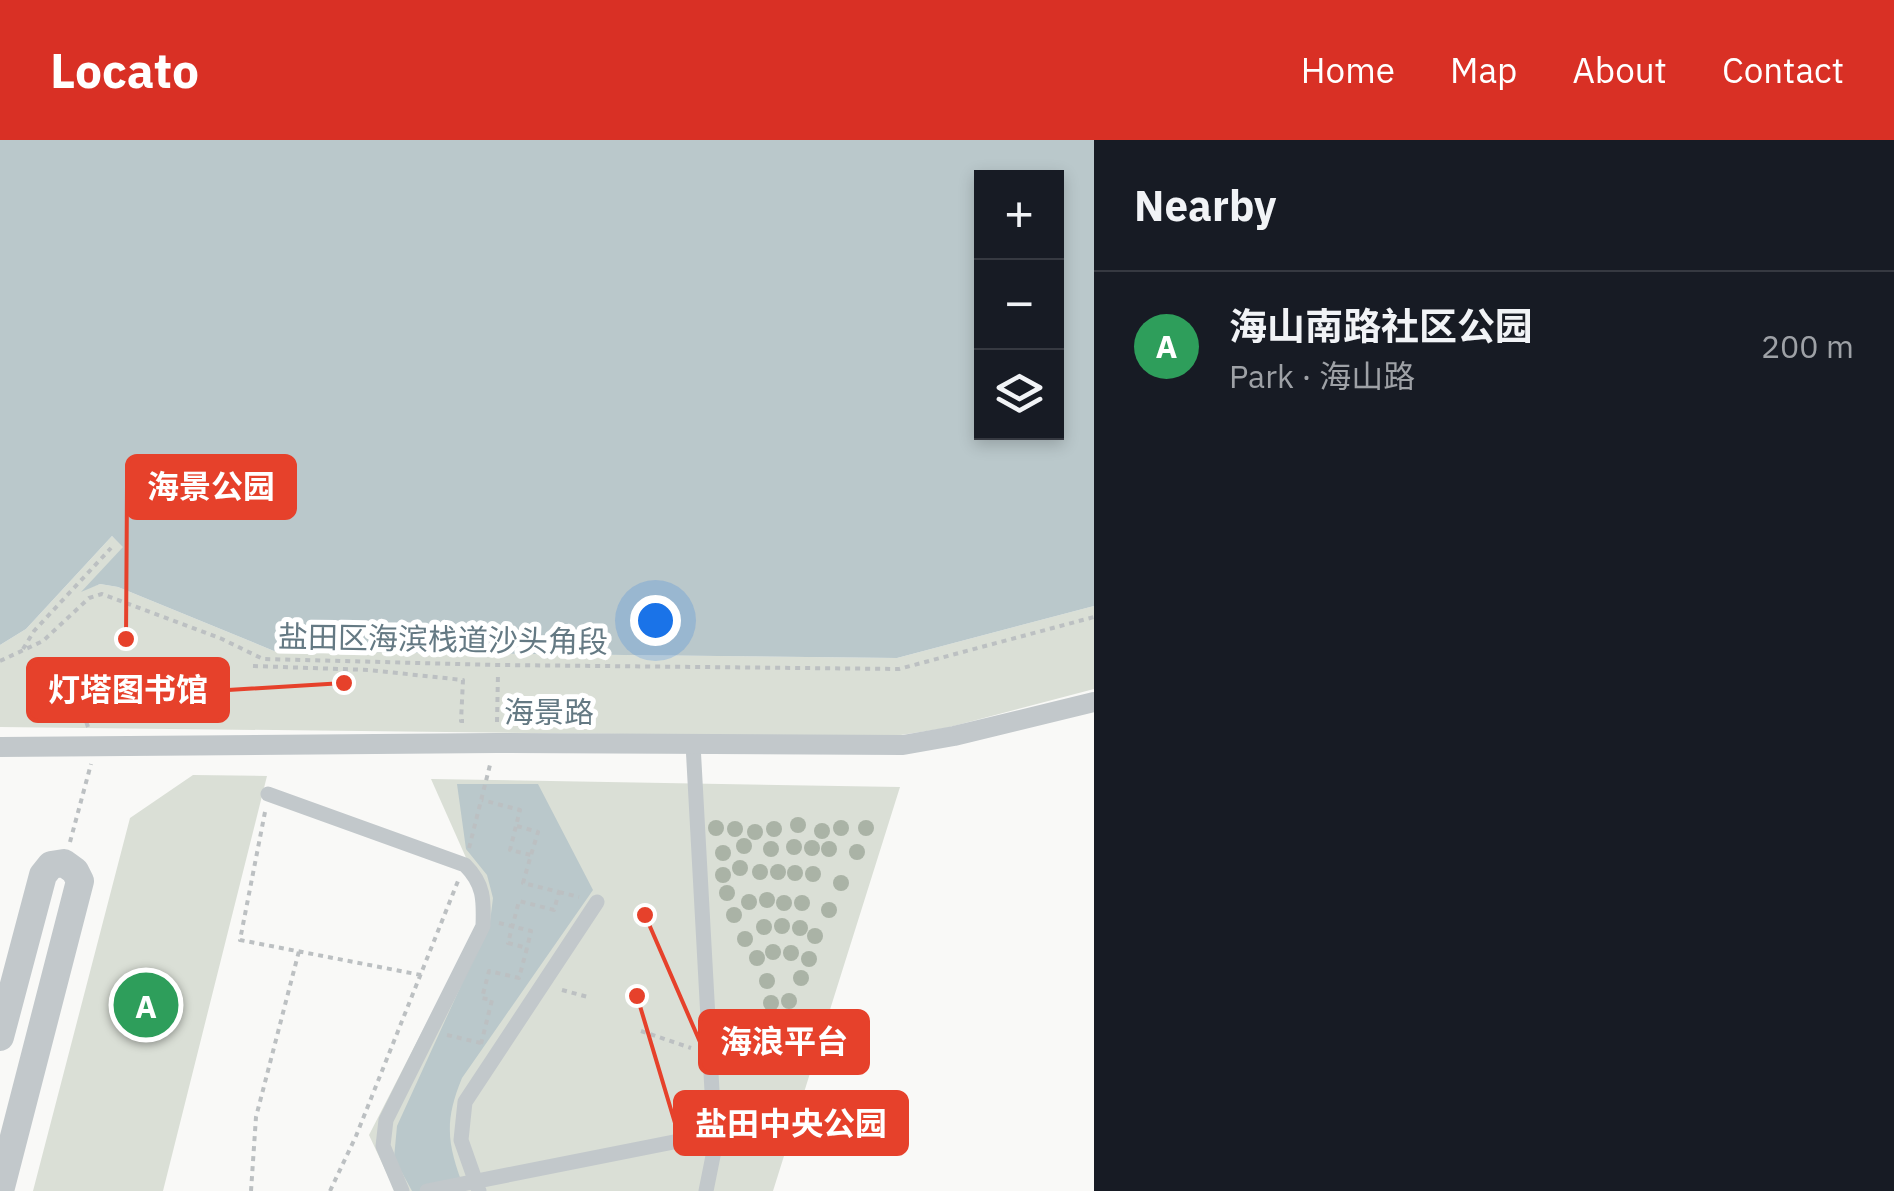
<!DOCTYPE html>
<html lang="en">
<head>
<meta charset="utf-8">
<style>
  body { margin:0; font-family:"IBM Plex Sans","Noto Sans SC",sans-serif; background:#242831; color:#f1f3f6 }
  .controls { position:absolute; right:30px; top:30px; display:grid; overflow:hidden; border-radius:0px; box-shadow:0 5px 15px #0003 }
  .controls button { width:90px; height:90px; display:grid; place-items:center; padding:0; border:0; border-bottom:2px solid #363941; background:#171b24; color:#f1f3f6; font:50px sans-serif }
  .you { position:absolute; left:655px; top:480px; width:35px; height:35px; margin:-25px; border:8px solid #fff; border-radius:50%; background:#1a73e8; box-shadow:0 0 0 15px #1a73e833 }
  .badge { display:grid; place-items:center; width:65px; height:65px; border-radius:50%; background:#d93025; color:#fff; font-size:32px; font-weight:700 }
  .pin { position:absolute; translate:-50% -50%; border:5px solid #fff; box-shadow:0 2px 10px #0006 }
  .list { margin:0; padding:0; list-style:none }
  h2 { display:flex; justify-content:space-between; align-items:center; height:130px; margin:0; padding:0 40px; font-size:42px }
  h2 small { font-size:32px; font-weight:400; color:#9ea1a6 }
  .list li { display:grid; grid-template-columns:65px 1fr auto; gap:30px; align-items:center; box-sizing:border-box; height:150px; padding:0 40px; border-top:2px solid #363941 }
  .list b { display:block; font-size:38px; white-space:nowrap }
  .list p { margin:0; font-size:32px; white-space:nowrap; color:#9ea1a6 }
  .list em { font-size:32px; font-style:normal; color:#9ea1a6 }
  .icon { flex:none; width:55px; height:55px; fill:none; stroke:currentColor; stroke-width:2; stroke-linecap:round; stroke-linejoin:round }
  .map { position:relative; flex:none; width:1094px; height:1051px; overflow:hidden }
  header { display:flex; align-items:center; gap:60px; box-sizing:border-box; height:140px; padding:0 50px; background:#d93025; color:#fff }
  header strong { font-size:48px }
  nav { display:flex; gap:55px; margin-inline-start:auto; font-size:35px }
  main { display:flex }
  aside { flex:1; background:#171b24 }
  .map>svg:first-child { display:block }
</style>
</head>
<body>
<header>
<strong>Locato</strong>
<nav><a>Home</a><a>Map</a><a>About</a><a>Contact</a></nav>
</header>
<main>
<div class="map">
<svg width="1094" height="1051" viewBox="0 0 1094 1051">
  <rect width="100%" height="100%" fill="#f9f9f7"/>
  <path fill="#dadfd6" d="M112 396 124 407 85 449 100 444 118 447 274 511 897 518 1094 466V549L946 588 888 597 0 587V505L26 489Z
    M193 635 267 636 163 1051H33L130 678Z
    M431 639 900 647 773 1051H395L369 995 482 775 467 720Z"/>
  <path fill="#bac8cb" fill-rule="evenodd" d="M0 0H1094V466L897 518 274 511 118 447 100 444 81 452 123 407 112 396 26 489 0 505ZM982 38H1056V292H982Z
    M457 644H538L593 750 462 938C443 984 448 1006 465 1051H412L394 1018 397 986 490 782 493 758 487 735 466 709Z"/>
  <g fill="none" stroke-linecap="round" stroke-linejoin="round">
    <path stroke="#bcc0c2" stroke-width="4" stroke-dasharray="5 5" stroke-linecap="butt" d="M23 509 34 491 111 408
      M0 521 43 501 89 458 102 454 222 499 263 519 498 525 899 529 1094 477
      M253 526 369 530 463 540 461 581H464
      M497 582 498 533
      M88 587 77 555 104 530
      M265 672 240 800 421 835
      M517 686 538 692 531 715
      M70 702 91 624
      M469 708 491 621
      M559 752 579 757
      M499 783 531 791 527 808
      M562 850 588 857
      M641 891 691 908
      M447 895 481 903
      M481 904 492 860 482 858 489 831 519 838 527 808 508 803 519 761 554 770 559 752 523 743 531 715 510 710 520 670 482 660
      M251 1051 256 977 299 811
      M330 1051 356 996 458 741"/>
    <path stroke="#c2c8cb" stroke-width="15" d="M693 604 715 1006 706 1051
      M268 654 465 725C484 744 484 760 483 786L386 980 383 1006 402 1051
      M427 1051 714 994
      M479 1051 461 1000 465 962 597 762"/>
    <path stroke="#c2c8cb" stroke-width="20" d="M0 607 497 603 903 605 954 596 1094 562"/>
    <path stroke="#c2c8cb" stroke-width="28" d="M0 897 43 735 51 725 64 723 75 731 80 741 0 1051"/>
  </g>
  <g fill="#aab3a6">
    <circle cx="798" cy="685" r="8"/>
    <circle cx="716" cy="688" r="8"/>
    <circle cx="841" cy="688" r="8"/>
    <circle cx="866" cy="688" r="8"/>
    <circle cx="735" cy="689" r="8"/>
    <circle cx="774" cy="689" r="8"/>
    <circle cx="822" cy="691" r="8"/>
    <circle cx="755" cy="692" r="8"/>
    <circle cx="744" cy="706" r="8"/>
    <circle cx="794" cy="707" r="8"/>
    <circle cx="812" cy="708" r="8"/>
    <circle cx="771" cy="709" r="8"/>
    <circle cx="829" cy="709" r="8"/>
    <circle cx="857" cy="712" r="8"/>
    <circle cx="723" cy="713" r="8"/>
    <circle cx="740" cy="728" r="8"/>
    <circle cx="760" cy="732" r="8"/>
    <circle cx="778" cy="732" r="8"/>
    <circle cx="795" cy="733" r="8"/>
    <circle cx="813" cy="734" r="8"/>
    <circle cx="723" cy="735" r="8"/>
    <circle cx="841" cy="743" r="8"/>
    <circle cx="727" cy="753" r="8"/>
    <circle cx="767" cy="760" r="8"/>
    <circle cx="749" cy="762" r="8"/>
    <circle cx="784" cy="763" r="8"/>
    <circle cx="802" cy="763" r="8"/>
    <circle cx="829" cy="770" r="8"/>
    <circle cx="734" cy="775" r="8"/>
    <circle cx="782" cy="786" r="8"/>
    <circle cx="764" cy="787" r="8"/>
    <circle cx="800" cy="788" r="8"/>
    <circle cx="815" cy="796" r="8"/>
    <circle cx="745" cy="799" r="8"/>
    <circle cx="773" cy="812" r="8"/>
    <circle cx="791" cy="813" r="8"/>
    <circle cx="757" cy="818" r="8"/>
    <circle cx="809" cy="819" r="8"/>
    <circle cx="801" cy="838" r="8"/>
    <circle cx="767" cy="841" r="8"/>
    <circle cx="789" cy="861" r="8"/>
    <circle cx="771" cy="863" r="8"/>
  </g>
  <g text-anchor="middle" stroke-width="10" stroke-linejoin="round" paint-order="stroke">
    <g font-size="30" fill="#647983" stroke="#fff">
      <text transform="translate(443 500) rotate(1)" y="10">盐田区海滨栈道沙头角段</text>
      <text x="549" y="583">海景路</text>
    </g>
  </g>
  <path fill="none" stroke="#e6412b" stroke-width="4" d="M126 499L127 347M344 543L228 550M645 775L700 902M637 856L675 983"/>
  <g fill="#e6412b" stroke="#fff" stroke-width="4">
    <circle cx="126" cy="499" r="10"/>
    <circle cx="344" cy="543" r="10"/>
    <circle cx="645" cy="775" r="10"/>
    <circle cx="637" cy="856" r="10"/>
  </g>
  <g fill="#e6412b" stroke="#e6412b" stroke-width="4">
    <rect x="127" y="316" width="168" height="62" rx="10"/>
    <rect x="28" y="519" width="200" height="62" rx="10"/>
    <rect x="700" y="871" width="168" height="62" rx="10"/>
    <rect x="675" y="952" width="232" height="62" rx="10"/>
  </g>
  <g font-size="32" text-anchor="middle" font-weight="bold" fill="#fff">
    <text x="211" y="358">海景公园</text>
    <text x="128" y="561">灯塔图书馆</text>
    <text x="784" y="913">海浪平台</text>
    <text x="791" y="995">盐田中央公园</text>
  </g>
</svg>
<div class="controls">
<button>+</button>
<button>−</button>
<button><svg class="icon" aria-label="layers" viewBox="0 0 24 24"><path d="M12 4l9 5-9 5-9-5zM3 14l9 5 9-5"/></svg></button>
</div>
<div class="you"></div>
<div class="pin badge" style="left:146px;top:865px;background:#2e9e5b">A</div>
</div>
<aside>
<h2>Nearby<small></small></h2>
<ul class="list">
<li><span class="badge" style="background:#2e9e5b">A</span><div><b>海山南路社区公园</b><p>Park · 海山路</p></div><em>200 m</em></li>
</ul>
</aside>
</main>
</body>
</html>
